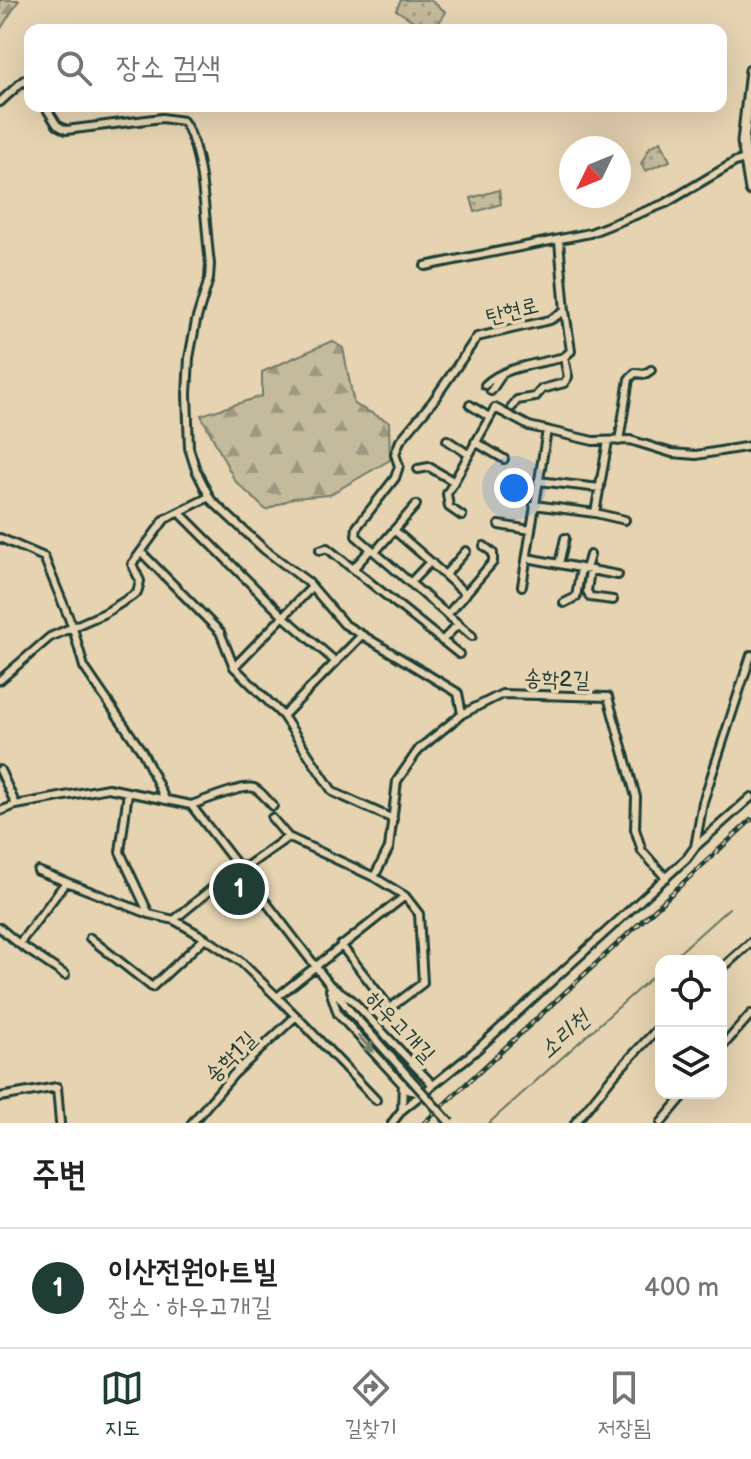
<!DOCTYPE html>
<html lang="ko">
<head>
<meta charset="utf-8">
<style>
  body { margin:0; font-family:"Balsamiq Sans","Poor Story",sans-serif; background:#f2f2f2; color:#202124 }
  .controls { position:absolute; right:24px; bottom:24px; display:grid; overflow:hidden; border-radius:16px; box-shadow:0 8px 32px #0002 }
  .controls button { width:72px; height:72px; display:grid; place-items:center; padding:0; border:0; border-bottom:2px solid #e0e0e0; background:#fff; color:#202124; font:40px sans-serif }
  .compass { position:absolute; left:559px; top:136px; width:72px; height:72px; border-radius:50%; background:#fff; box-shadow:0 8px 32px #0002; rotate:227deg }
  .you { position:absolute; left:514px; top:488px; width:28px; height:28px; margin:-20px; border:6px solid #fff; border-radius:50%; background:#1a73e8; box-shadow:0 0 0 12px #1a73e833 }
  .badge { display:grid; place-items:center; width:52px; height:52px; border-radius:50%; background:#1f3d34; color:#fff; font-size:26px; font-weight:700 }
  .pin { position:absolute; translate:-50% -50%; border:4px solid #fff; box-shadow:0 2px 8px #0006 }
  .list { margin:0; padding:0; list-style:none }
  h2 { display:flex; justify-content:space-between; align-items:center; height:104px; margin:0; padding:0 32px; font-size:34px }
  h2 small { font-size:26px; font-weight:400; color:#757577 }
  .list li { display:grid; grid-template-columns:52px 1fr auto; gap:24px; align-items:center; box-sizing:border-box; height:120px; padding:0 32px; border-top:2px solid #e0e0e0 }
  .list b { display:block; font-size:30px; white-space:nowrap }
  .list p { margin:0; font-size:26px; white-space:nowrap; color:#757577 }
  .list em { font-size:26px; font-style:normal; color:#757577 }
  .icon { flex:none; width:44px; height:44px; fill:none; stroke:currentColor; stroke-width:2; stroke-linecap:round; stroke-linejoin:round }
  .map { position:relative; flex:none; width:751px; height:1123px; overflow:hidden }
  .search { position:absolute; background:#fff; box-shadow:0 8px 32px #0002; left:24px; right:24px; top:24px; height:88px; display:flex; align-items:center; gap:20px; box-sizing:border-box; padding:0 28px; border-radius:16px; color:#757577; font-size:30px }
  .sheet { height:224px; background:#fff }
  nav { display:flex; justify-content:space-around; align-items:center; box-sizing:border-box; height:112px; border-top:2px solid #e0e0e0; background:#fff; font-size:22px; color:#757577 }
  nav a { display:grid; justify-items:center; gap:4px }
  nav .on { color:#1f3d34 }
  .map>svg:first-child { display:block }
</style>
</head>
<body>
<div class="map">
<svg width="751" height="1123" viewBox="0 0 751 1123">
  <defs>
    <pattern id="forest-firs" width="22" height="20" patternUnits="userSpaceOnUse" patternTransform="scale(2)"><rect width="22" height="20" fill="#c4ba9c"/><path d="M5 1l3.5 6h-7zM16 11l3.5 6h-7z" fill="#9f9880"/></pattern>
    <pattern id="park-dots" width="8" height="8" patternUnits="userSpaceOnUse" patternTransform="scale(2)"><rect width="8" height="8" fill="#c4ba9c"/><path d="M2 2h.1M6 6h.1" fill="none" stroke="#9f9880" stroke-width="1.8" stroke-linecap="round"/></pattern>
  </defs>
  <rect width="100%" height="100%" fill="#e5d3b1"/>
  <filter id="ink" filterUnits="userSpaceOnUse"><feTurbulence type="fractalNoise" baseFrequency=".0125" numOctaves="2"/><feDisplacementMap in="SourceGraphic" scale="16" xChannelSelector="R" yChannelSelector="G"/><feConvolveMatrix kernelMatrix="1 2 1 2 8 2 1 2 1" color-interpolation-filters="sRGB"/></filter>
  <g filter="url(#ink)">
    <path fill="url(#forest-firs)" stroke="#727c68" stroke-width="2" d="M0 0H19L0 30Z
      M332 341 343 348 354 404 389 422 390 460 329 495 293 498 266 510 235 481 201 415 262 396V372Z"/>
    <path fill="url(#park-dots)" stroke="#727c68" stroke-width="2" d="M401 0H430L446 12 434 30H428L396 10Z
      M661 141 670 161 645 171 641 164 650 147Z
      M499 190 501 204 475 212 471 198Z"/>
    <g fill="none" stroke-linecap="round" stroke-linejoin="round">
      <path stroke="#677462" stroke-width="2" d="M670 961 729 908
        M489 1123 661 969"/>
      <defs>
        <path id="street" d="M0 102 24 80 30 87
          M45 106 57 125 66 130 162 118 183 121C204 148 205 227 210 264L209 279 196 321 189 358 187 394 189 448 196 470 211 500 265 550 308 582 344 624 458 693 462 714
          M425 266 590 233 666 203 735 162 745 159
          M485 385C504 366 539 364 564 357L571 351 565 311
          M491 391 501 376
          M470 405 489 417
          M512 407 517 400 535 397 542 389 564 383 568 377 564 357
          M447 440 468 454
          M619 441 629 379 635 373 645 374 651 370
          M475 442 504 459
          M418 469 429 467 453 481
          M538 481 600 488
          M534 505 595 513 608 441
          M179 512 283 616 336 662
          M595 513 625 520
          M462 516 449 507 447 494 495 408 529 426 593 441 630 440 672 453 696 455 751 446
          M499 525 531 530
          M394 530 432 563
          M0 538 44 557 73 628 84 667 143 753 165 799
          M320 550 327 548 459 654
          M141 552 220 632 234 667 283 716 333 792 393 819
          M375 552 416 505
          M527 558 618 575
          M559 564 565 538
          M353 569 371 549
          M586 569 590 555
          M590 570 587 591 590 597 613 600
          M445 575 466 551
          M410 583 430 562 466 594
          M522 586 547 430
          M564 603 576 597 581 568
          M447 615 493 562V553L484 546
          M472 636 356 536 357 527 395 478 399 466 395 454 400 441 433 401 477 337 550 320 565 311 559 241
          M442 641 458 624
          M234 667 312 587
          M0 680 50 637 105 613 137 593 140 581 132 564 165 519 209 497
          M283 716 361 636
          M0 770 16 805
          M128 792 120 852 149 914
          M191 805C204 801 243 784 254 788 261 791 267 800 273 806
          M0 811 16 805 108 788 191 805 350 1011
          M272 818 288 837
          M695 847 751 797
          M38 871 149 914 174 920 205 938 152 987 90 938
          M374 877 389 848 397 781 419 749 462 714 502 694 608 697 636 797 635 829 642 851 666 878
          M174 920 240 865
          M0 928 19 944
          M205 938 240 961 277 997
          M341 945 390 1008 423 983 419 914 405 896
          M721 969 751 942
          M65 975 19 944 66 882
          M332 986 352 1000 432 1084
          M330 990 338 1014 408 1090 420 1093
          M296 1016 376 1100
          M721 1048 751 1014
          M403 1083 402 1110 473 1053 687 858 695 847 703 802 751 655
          M0 1097 57 1087 60 1123
          M192 1123 234 1074 296 1016 277 997 405 896 374 877 288 837 243 869
          M392 1123 402 1110
          M575 1123 614 1075 661 1025
          M661 1123 686 1093"/>
        <path id="secondary" d="M751 70 743 142 751 190"/>
      </defs>
      <use href="#street" stroke="#1f3d34" stroke-width="12"/>
      <use href="#secondary" stroke="#1f3d34" stroke-width="15"/>
      <use href="#street" stroke="#e5d3b1" stroke-width="6"/>
      <use href="#secondary" stroke="#e5d3b1" stroke-width="9"/>
      <defs>
        <path id="rail" d="M424 1123 751 820"/>
      </defs>
      <use href="#rail" stroke="#1f3d34" stroke-width="5"/>
      <use href="#rail" stroke="#e5d3b1" stroke-width="2" stroke-dasharray="6" stroke-linecap="butt"/>
      <defs>
        <path id="street-bridge" d="M350 1011 450 1123"/>
      </defs>
      <use href="#street-bridge" stroke="#1f3d34" stroke-width="12" stroke-linecap="butt"/>
      <use href="#street-bridge" stroke="#e5d3b1" stroke-width="6"/>
    </g>
    <defs><path id="oneway-solid" d="M-6-.8H1V-3.2L6.5 0L1 3.2V.8H-6Z" transform="scale(2)"/></defs>
    <use fill="#78806c" href="#oneway-solid" transform="translate(366 1044) rotate(47)"/>
  </g>
  <g text-anchor="middle" stroke-width="7" stroke-linejoin="round" paint-order="stroke">
    <g font-size="22" fill="#1f3d34" stroke="#e5d3b1">
      <text transform="translate(512 310) rotate(-14)" y="8">탄현로</text>
      <text transform="translate(557 678) rotate(2)" y="8">송학2길</text>
      <text transform="translate(401 1026) rotate(46)" y="8">하우고개길</text>
      <text transform="translate(230 1056) rotate(-45)" y="8">송학1길</text>
    </g>
    <g font-size="24" font-style="italic" fill="#2b463c" stroke="#e5d3b1">
      <text transform="translate(564 1034) rotate(-42)" y="8">소리천</text>
    </g>
  </g>
</svg>
<div class="controls">
<button><svg class="icon" aria-label="locate" viewBox="0 0 24 24"><circle cx="12" cy="12" r="6"/><path d="M12 2v4M12 18v4M2 12h4M18 12h4"/></svg></button>
<button><svg class="icon" aria-label="layers" viewBox="0 0 24 24"><path d="M12 4l9 5-9 5-9-5zM3 14l9 5 9-5"/></svg></button>
</div>
<svg class="compass" viewBox="-18 -18 36 36"><path d="M0-13l5 13h-10z" fill="#e53935"/><path d="M0 13l5-13h-10z" fill="#757577"/></svg>
<div class="you"></div>
<div class="pin badge" style="left:239px;top:889px">1</div>
<div class="search"><svg class="icon" aria-label="search" viewBox="0 0 24 24"><circle cx="10" cy="10" r="6"/><path d="M15 15l6 6"/></svg>장소 검색</div>
</div>
<section class="sheet">
<h2>주변<small></small></h2>
<ul class="list">
<li><span class="badge">1</span><div><b>이산전원아트빌</b><p>장소 · 하우고개길</p></div><em>400 m</em></li>
</ul>
</section>
<nav>
<a class="on"><svg class="icon" aria-label="map" viewBox="0 0 24 24"><path d="M3 6l6-2 6 2 6-2v14l-6 2-6-2-6 2zM9 4v14M15 6v14"/></svg>지도</a>
<a><svg class="icon" aria-label="directions" viewBox="0 0 24 24"><path d="M12 3l9 9-9 9-9-9zM9 14v-3h6M13 9l2 2-2 2"/></svg>길찾기</a>
<a><svg class="icon" aria-label="saved" viewBox="0 0 24 24"><path d="M7 4h10v16l-5-4-5 4z"/></svg>저장됨</a>
</nav>
</body>
</html>
